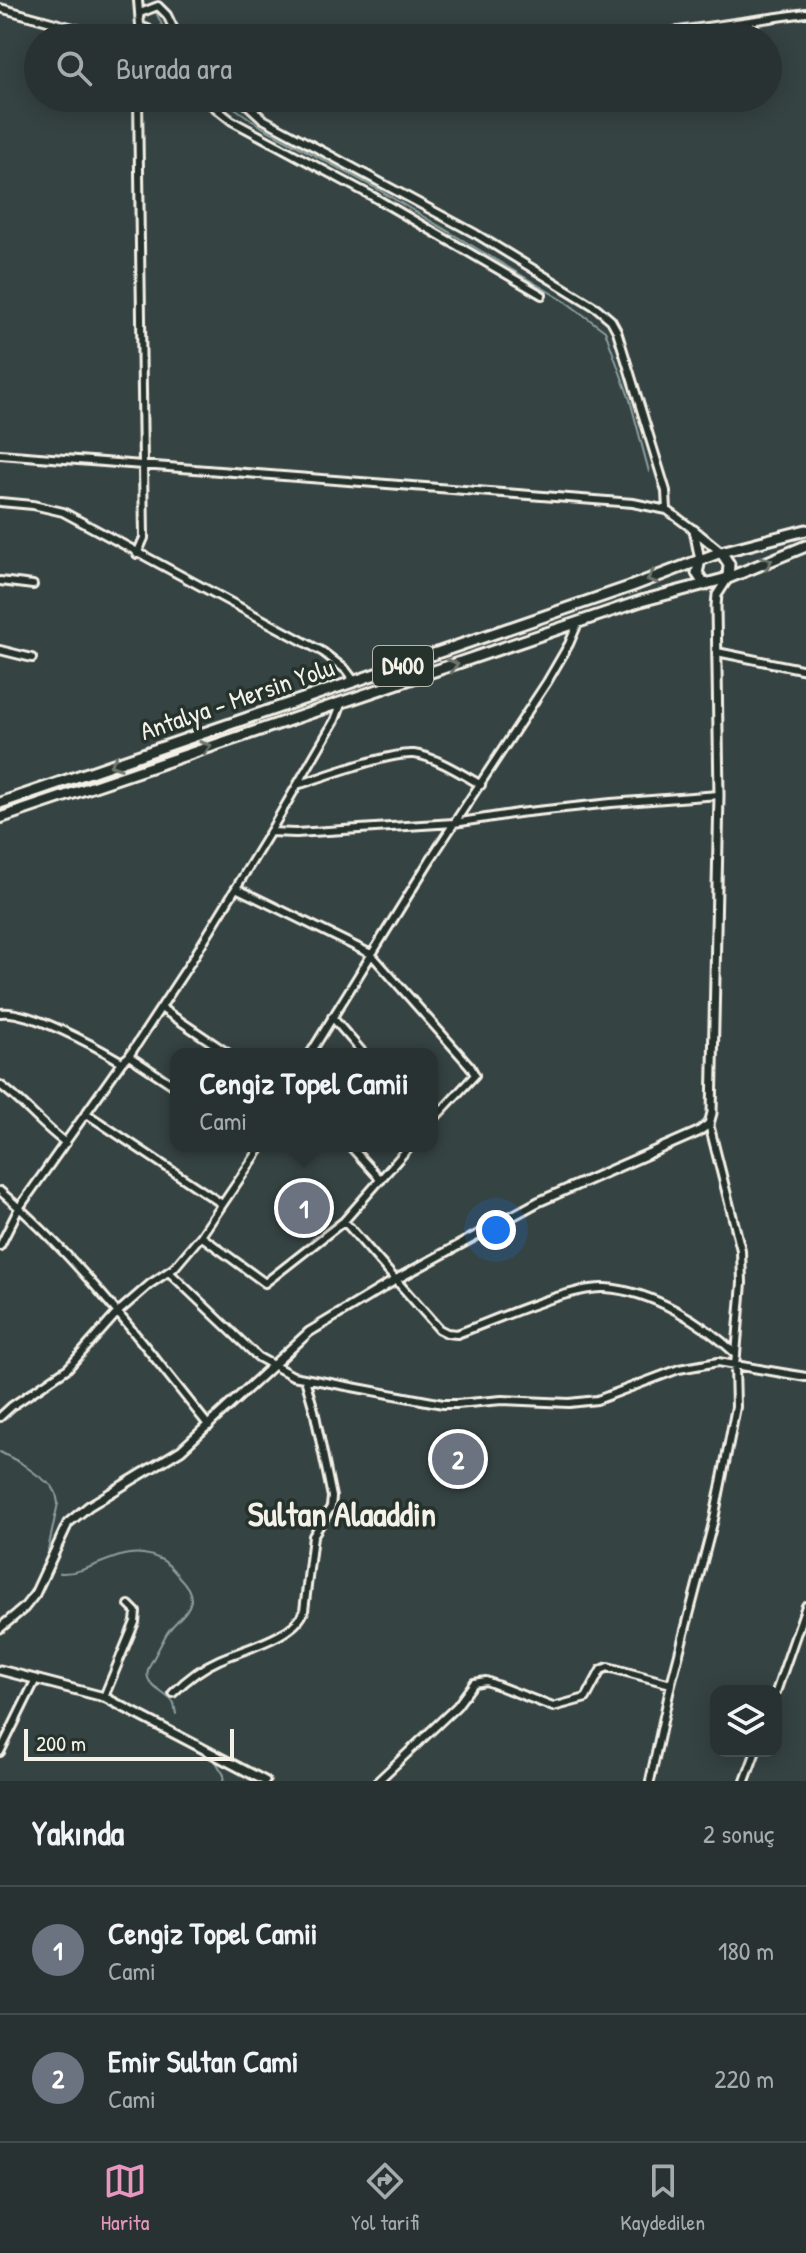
<!DOCTYPE html>
<html lang="tr">
<head>
<meta charset="utf-8">
<style>
  body { margin:0; font-family:"Patrick Hand",sans-serif; background:#303a3a; color:#f1f3f6 }
  .controls { position:absolute; right:24px; bottom:24px; display:grid; overflow:hidden; border-radius:16px; box-shadow:0 4px 20px #0003 }
  .controls button { width:72px; height:72px; display:grid; place-items:center; padding:0; border:0; border-bottom:2px solid #444d4d; background:#283232; color:#f1f3f6; font:40px sans-serif }
  .scale { position:absolute; left:24px; bottom:20px; width:210px; box-sizing:border-box; padding-left:8px; border:4px solid #f4f1e8; border-top:0; font-size:22px; line-height:28px; white-space:nowrap; color:#f4f1e8; -webkit-text-stroke:6px #26332d; paint-order:stroke }
  .you { position:absolute; left:496px; top:1230px; width:28px; height:28px; margin:-20px; border:6px solid #fff; border-radius:50%; background:#1a73e8; box-shadow:0 0 0 12px #1a73e833 }
  .badge { display:grid; place-items:center; width:52px; height:52px; border-radius:50%; background:#e797bd; color:#fff; font-size:26px; font-weight:700 }
  .pin { position:absolute; translate:-50% -50%; border:4px solid #fff; box-shadow:0 2px 8px #0006 }
  .popup { position:absolute; left:170px; top:1048px; width:268px; height:104px; box-sizing:border-box; display:grid; place-content:center; border-radius:16px; background:#283232; filter:drop-shadow(0 2px 6px #0005); font-size:26px; white-space:nowrap; color:#a5aaac }
  .popup b { font-size:30px; color:#f1f3f6 }
  .popup::after { content:''; position:absolute; left:50%; top:100%; margin-left:-16px; border:16px solid transparent; border-top-color:#283232 }
  .list { margin:0; padding:0; list-style:none }
  h2 { display:flex; justify-content:space-between; align-items:center; height:104px; margin:0; padding:0 32px; font-size:34px }
  h2 small { font-size:26px; font-weight:400; color:#a5aaac }
  .list li { display:grid; grid-template-columns:52px 1fr auto; gap:24px; align-items:center; box-sizing:border-box; height:128px; padding:0 32px; border-top:2px solid #444d4d }
  .list b { display:block; font-size:30px; white-space:nowrap }
  .list p { margin:0; font-size:26px; white-space:nowrap; color:#a5aaac }
  .list em { font-size:26px; font-style:normal; color:#a5aaac }
  .icon { flex:none; width:44px; height:44px; fill:none; stroke:currentColor; stroke-width:2; stroke-linecap:round; stroke-linejoin:round }
  .map { position:relative; flex:none; width:806px; height:1781px; overflow:hidden }
  .search { position:absolute; background:#283232; box-shadow:0 4px 20px #0003; left:24px; right:24px; top:24px; height:88px; display:flex; align-items:center; gap:20px; box-sizing:border-box; padding:0 28px; border-radius:44px; color:#a5aaac; font-size:30px }
  .sheet { height:360px; background:#283232 }
  nav { display:flex; justify-content:space-around; align-items:center; box-sizing:border-box; height:112px; border-top:2px solid #444d4d; background:#283232; font-size:22px; color:#a5aaac }
  nav a { display:grid; justify-items:center; gap:4px }
  nav .on { color:#e797bd }
  .map>svg:first-child { display:block }
</style>
</head>
<body>
<div class="map">
<svg width="806" height="1781" viewBox="0 0 806 1781">
  <rect width="100%" height="100%" fill="#364343"/>
  <filter id="ink" filterUnits="userSpaceOnUse"><feTurbulence type="fractalNoise" baseFrequency=".0125" numOctaves="2"/><feDisplacementMap in="SourceGraphic" scale="16" xChannelSelector="R" yChannelSelector="G"/><feConvolveMatrix kernelMatrix="1 2 1 2 8 2 1 2 1" color-interpolation-filters="sRGB"/></filter>
  <g filter="url(#ink)">
    <g fill="none" stroke-linecap="round" stroke-linejoin="round">
      <path stroke="#8d9f9f" stroke-width="2" d="M155 10 168 38
        M220 98 262 127 374 187 516 272 566 302 605 331 630 400 649 472
        M0 1452 21 1463 52 1486 56 1493 58 1503 48 1550
        M60 1573C95 1575 123 1539 162 1560 168 1563 174 1571 179 1577 206 1604 181 1613 167 1633 162 1642 157 1652 152 1661 149 1666 146 1672 148 1678 151 1688 168 1695 174 1703L176 1714
        M216 1762 224 1775 223 1781"/>
      <defs>
        <path id="minor" d="M138 0 141 38
          M0 8 110 38
          M140 13 158 6 167 15 178 38
          M142 27 148 29 156 38
          M629 38 806 13
          M203 98 232 121 372 196 542 295
          M240 98 263 119 476 234 597 308 611 320 617 331 666 491 667 510
          M0 454 633 503 667 510 694 530
          M0 502 33 505 63 512 323 652 346 670 355 682
          M137 554 144 538 138 98
          M0 581 33 585
          M0 650 32 658
          M717 652 806 670
          M300 784C326 776 390 752 414 754 434 756 464 775 481 785
          M270 832 296 833 454 823 518 813 611 803 719 795
          M236 888 371 954 470 1066 475 1075 432 1121
          M161 1008 229 1054
          M0 1013C28 1009 97 1047 122 1062
          M332 1017 364 1054
          M310 1054 430 860 547 682 569 644 578 623
          M129 1056 176 1087
          M0 1085C24 1102 42 1126 66 1143
          M87 1114 222 1204
          M350 1146 381 1180
          M0 1191C79 1258 144 1345 209 1426
          M344 1221 439 1329 447 1333 457 1334C493 1321 570 1286 605 1288 653 1291 703 1323 736 1354
          M201 1236 265 1283 344 1221 410 1146
          M0 1246 19 1208 122 1062 129 1056 192 960 270 832 335 720 342 702
          M169 1272 258 1357 293 1376 443 1404H457L502 1400 569 1403 597 1400 679 1369 718 1362 806 1377
          M0 1417 12 1406 68 1368 118 1312 150 1284 174 1268 201 1236 262 1146
          M776 1692 806 1606
          M173 1693C186 1680 203 1667 219 1660 243 1649 295 1637 304 1611L313 1536 331 1507 332 1497 314 1410 305 1379
          M104 1697 135 1622 136 1612 129 1605
          M0 1752 35 1681
          M378 1781 457 1706 474 1683 486 1681 553 1707 586 1698 601 1670 608 1667 671 1684
          M650 1781 671 1684 714 1519 736 1407 735 1366 742 1283 741 1250 709 1124
          M745 1781 756 1751"/>
        <path id="tertiary" d="M694 530 721 552
          M694 530 700 560
          M0 1628 24 1608 35 1594 68 1523 89 1506 181 1450 309 1332 397 1279 538 1202 698 1132 709 1124 712 1113 719 795 716 606 717 595 728 578
          M0 1670 104 1697 265 1781"/>
        <path id="trunk" d="M721 552 729 564 728 578
          M700 560 697 573 705 585
          M0 803 632 586 721 552 806 530
          M0 818 641 601 728 578 806 546"/>
      </defs>
      <use href="#minor" stroke="#f4f1e8" stroke-width="12"/>
      <use href="#tertiary" stroke="#f4f1e8" stroke-width="13"/>
      <use href="#trunk" stroke="#f4f1e8" stroke-width="15"/>
      <use href="#minor" stroke="#26332d" stroke-width="6"/>
      <use href="#tertiary" stroke="#26332d" stroke-width="7"/>
      <use href="#trunk" stroke="#26332d" stroke-width="9"/>
    </g>
    <defs><path id="oneway-chevron" d="M-2-3.5L2.5 0L-2 3.5" fill="none" stroke-width="1.6" stroke-linecap="round" stroke-linejoin="round" transform="scale(2)"/></defs>
    <g stroke="#6e766e">
      <use href="#oneway-chevron" transform="translate(767 562) rotate(-23)"/>
      <use href="#oneway-chevron" transform="translate(652 578) rotate(159)"/>
      <use href="#oneway-chevron" transform="translate(453 665) rotate(-18)"/>
      <use href="#oneway-chevron" transform="translate(206 747) rotate(-19)"/>
      <use href="#oneway-chevron" transform="translate(115 764) rotate(161)"/>
    </g>
  </g>
  <g text-anchor="middle" stroke-width="7" stroke-linejoin="round" paint-order="stroke">
    <rect fill="#26332d" stroke="#b6b8b0" stroke-width="2" x="373" y="646" width="60" height="40" rx="6"/>
    <g font-size="24" font-weight="bold" fill="#f4f1e8">
      <text x="403" y="674">D400</text>
    </g>
    <g font-size="26" fill="#f4f1e8" stroke="#26332d">
      <text transform="translate(237 699) rotate(-19)" y="9">Antalya - Mersin Yolu</text>
    </g>
    <g font-size="34" font-weight="bold" fill="#f4f1e8" stroke="#26332d">
      <text x="342" y="1526">Sultan Alaaddin</text>
    </g>
  </g>
</svg>
<div class="controls">
<button><svg class="icon" aria-label="layers" viewBox="0 0 24 24"><path d="M12 4l9 5-9 5-9-5zM3 14l9 5 9-5"/></svg></button>
</div>
<div class="scale">200 m</div>
<div class="you"></div>
<div class="pin badge" style="left:304px;top:1208px;background:#6b7280">1</div>
<div class="popup"><b>Cengiz Topel Camii</b>Cami</div>
<div class="pin badge" style="left:458px;top:1459px;background:#6b7280">2</div>
<div class="search"><svg class="icon" aria-label="search" viewBox="0 0 24 24"><circle cx="10" cy="10" r="6"/><path d="M15 15l6 6"/></svg>Burada ara</div>
</div>
<section class="sheet">
<h2>Yakında<small>2 sonuç</small></h2>
<ul class="list">
<li><span class="badge" style="background:#6b7280">1</span><div><b>Cengiz Topel Camii</b><p>Cami</p></div><em>180 m</em></li>
<li><span class="badge" style="background:#6b7280">2</span><div><b>Emir Sultan Cami</b><p>Cami</p></div><em>220 m</em></li>
</ul>
</section>
<nav>
<a class="on"><svg class="icon" aria-label="map" viewBox="0 0 24 24"><path d="M3 6l6-2 6 2 6-2v14l-6 2-6-2-6 2zM9 4v14M15 6v14"/></svg>Harita</a>
<a><svg class="icon" aria-label="directions" viewBox="0 0 24 24"><path d="M12 3l9 9-9 9-9-9zM9 14v-3h6M13 9l2 2-2 2"/></svg>Yol tarifi</a>
<a><svg class="icon" aria-label="saved" viewBox="0 0 24 24"><path d="M7 4h10v16l-5-4-5 4z"/></svg>Kaydedilen</a>
</nav>
</body>
</html>
